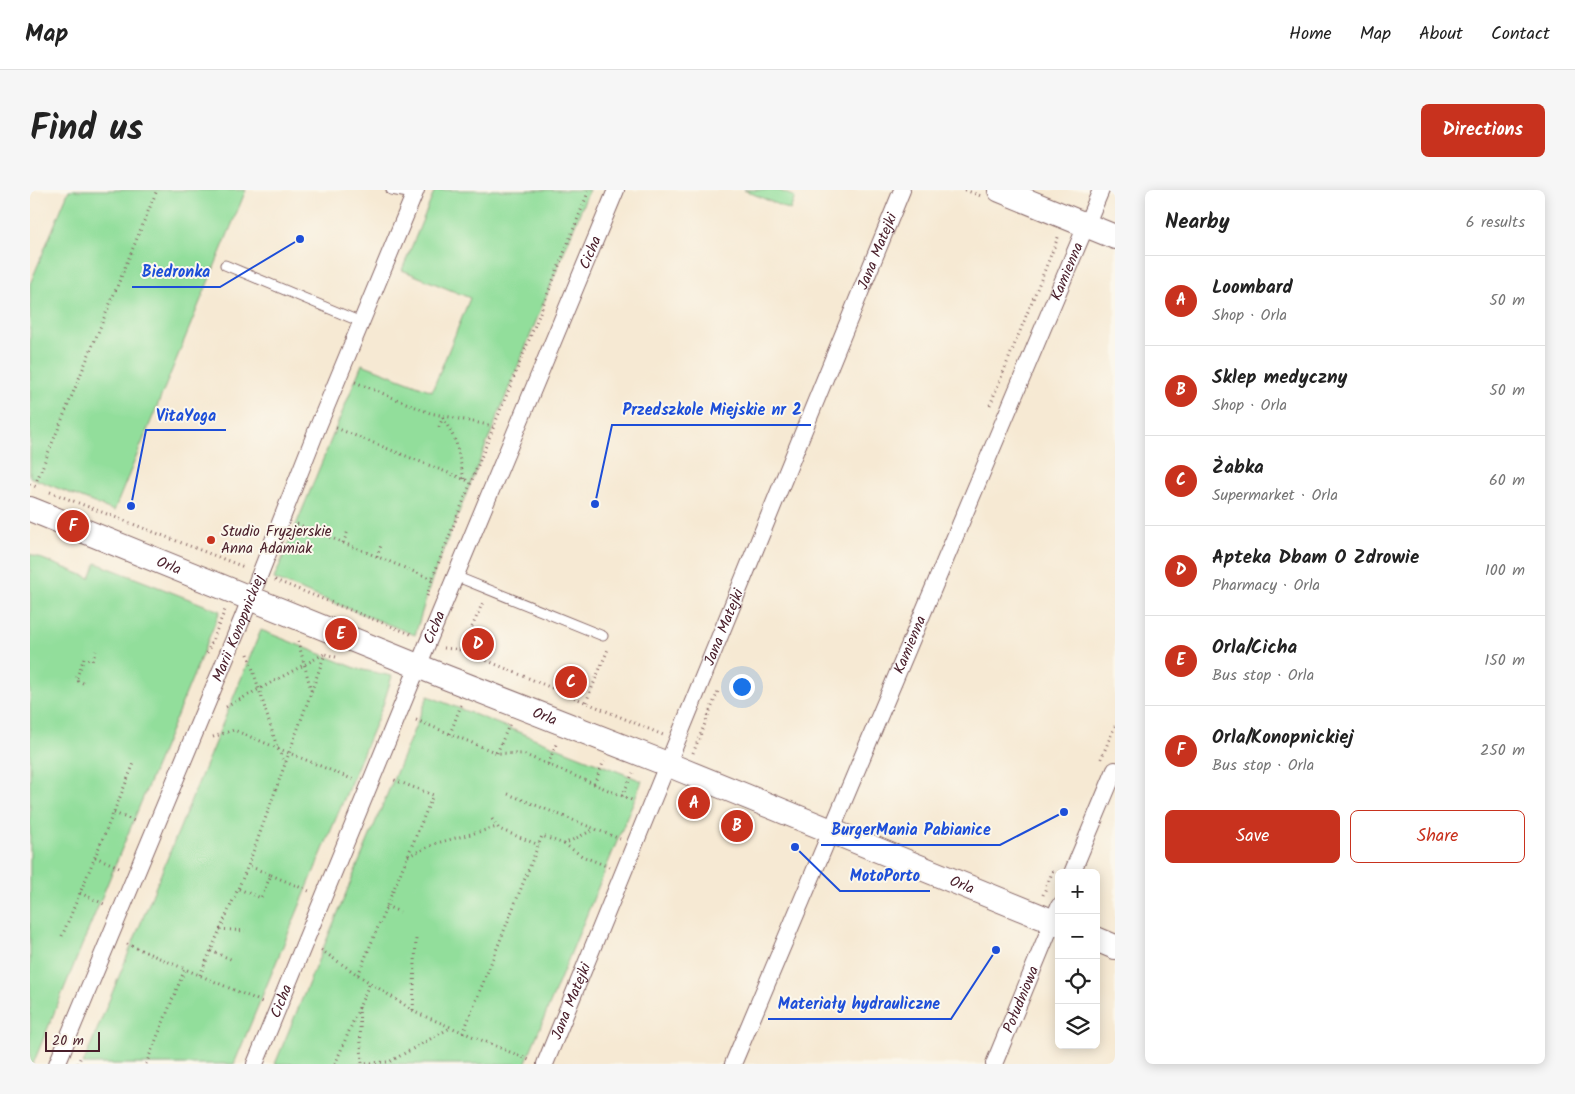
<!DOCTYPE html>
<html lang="en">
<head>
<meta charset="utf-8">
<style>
  body { margin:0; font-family:Kalam,sans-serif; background:#f6f6f6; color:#222 }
  .controls { position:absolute; right:15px; bottom:15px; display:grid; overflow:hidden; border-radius:8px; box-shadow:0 2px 12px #0003 }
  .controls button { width:45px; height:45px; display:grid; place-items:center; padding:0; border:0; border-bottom:1px solid #e0e0e0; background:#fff; color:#222; font:25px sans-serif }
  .scale { position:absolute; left:15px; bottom:12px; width:55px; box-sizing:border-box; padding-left:5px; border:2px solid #4a1f2b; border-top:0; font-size:14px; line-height:18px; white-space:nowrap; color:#4a1f2b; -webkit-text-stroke:4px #fbf7ec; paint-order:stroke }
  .you { position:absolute; left:711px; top:496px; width:18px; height:18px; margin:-12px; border:4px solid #fff; border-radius:50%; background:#1a73e8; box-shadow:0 0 0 8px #1a73e833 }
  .badge { display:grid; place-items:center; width:32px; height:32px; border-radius:50%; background:#c8321e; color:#fff; font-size:16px; font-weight:700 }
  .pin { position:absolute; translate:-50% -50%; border:2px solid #fff; box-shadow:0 1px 5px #0006 }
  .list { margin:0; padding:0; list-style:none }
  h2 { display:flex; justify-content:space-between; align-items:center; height:65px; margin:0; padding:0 20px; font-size:21px }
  h2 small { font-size:16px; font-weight:400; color:#767676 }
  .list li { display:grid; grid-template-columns:32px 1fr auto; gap:15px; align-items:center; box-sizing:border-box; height:90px; padding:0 20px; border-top:1px solid #e0e0e0 }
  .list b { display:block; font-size:19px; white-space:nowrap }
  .list p { margin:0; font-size:16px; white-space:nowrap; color:#767676 }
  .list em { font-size:16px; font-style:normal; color:#767676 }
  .actions { display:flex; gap:10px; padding:15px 20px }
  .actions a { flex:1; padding:11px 0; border:1px solid #c8321e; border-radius:8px; text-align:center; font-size:18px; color:#c8321e }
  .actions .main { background:#c8321e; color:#fff }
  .icon { flex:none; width:28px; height:28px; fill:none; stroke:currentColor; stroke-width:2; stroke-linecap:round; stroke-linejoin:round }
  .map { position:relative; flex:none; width:1085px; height:874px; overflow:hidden; border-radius:8px }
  header { display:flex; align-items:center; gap:30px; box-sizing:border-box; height:70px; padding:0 25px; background:#fff; border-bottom:1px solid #e0e0e0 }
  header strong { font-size:24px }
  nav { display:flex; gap:28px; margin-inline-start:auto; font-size:18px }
  .intro { display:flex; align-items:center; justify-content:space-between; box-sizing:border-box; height:120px; padding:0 30px }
  h1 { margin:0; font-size:35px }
  .button { padding:12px 22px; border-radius:8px; background:#c8321e; color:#fff; font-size:18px; font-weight:700 }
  main { display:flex; gap:30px; padding:0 30px }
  aside { flex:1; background:#fff; border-radius:8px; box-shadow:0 2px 12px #0003 }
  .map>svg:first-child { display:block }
</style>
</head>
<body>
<header>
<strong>Map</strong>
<nav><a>Home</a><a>Map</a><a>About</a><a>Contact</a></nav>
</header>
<div class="intro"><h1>Find us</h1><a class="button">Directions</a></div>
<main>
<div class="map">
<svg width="1085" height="874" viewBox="0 0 1085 874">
  <rect width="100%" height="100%" fill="#fbf7ec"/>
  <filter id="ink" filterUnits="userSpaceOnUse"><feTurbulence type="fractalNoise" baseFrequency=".02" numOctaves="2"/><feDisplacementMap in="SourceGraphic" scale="10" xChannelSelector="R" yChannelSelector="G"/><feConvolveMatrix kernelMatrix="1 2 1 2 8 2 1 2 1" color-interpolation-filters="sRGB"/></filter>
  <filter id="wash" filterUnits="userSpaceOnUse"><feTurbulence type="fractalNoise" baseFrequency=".0096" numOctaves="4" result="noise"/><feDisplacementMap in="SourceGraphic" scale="20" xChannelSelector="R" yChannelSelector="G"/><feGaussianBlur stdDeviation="1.12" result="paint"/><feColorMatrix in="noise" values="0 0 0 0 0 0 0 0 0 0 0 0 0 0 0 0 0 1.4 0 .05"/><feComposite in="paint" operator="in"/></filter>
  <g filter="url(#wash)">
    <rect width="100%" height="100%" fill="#f6e9d3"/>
    <path fill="#92de9b" stroke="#6e7e63" d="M39 0H216L84 321 0 287V94Z
      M405 0H559L402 389 385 445 244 389 332 174 402 201 440 108 372 80Z
      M714 0H748L765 7 760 20Z
      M0 364 60 388 66 373 190 421 3 874H0Z
      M231 440 328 479 362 486 353 515 204 874H53Z
      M398 506 612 591 495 874H245Z"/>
  </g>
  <g filter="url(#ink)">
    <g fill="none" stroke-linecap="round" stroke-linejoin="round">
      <defs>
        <path id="lane" d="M361 0 384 4
          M195 75 331 132
          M425 386 573 446"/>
        <g id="street">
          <path d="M1042 683 1085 580"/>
          <path id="s1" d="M27 874 213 427 287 239 386 0"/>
          <path id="s2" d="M225 874 398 452 586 0"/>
          <path id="s3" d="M515 874 872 0"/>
          <path id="s4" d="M703 874 1071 0"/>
          <path id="s5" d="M964 874 1029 716"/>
        </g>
        <g id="secondary">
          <path d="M970 0 1085 47"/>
          <path id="s6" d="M0 319 405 483 637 574 1029 734"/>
          <path d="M1066 749 1085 757"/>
        </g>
      </defs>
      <use href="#lane" stroke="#866666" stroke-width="11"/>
      <use href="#street" stroke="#866666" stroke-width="18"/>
      <use href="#secondary" stroke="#866666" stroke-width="26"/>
      <path stroke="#866666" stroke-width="3" stroke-dasharray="1 4" stroke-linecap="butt" d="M935 0 951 6
        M325 192 400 223 463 236
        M960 215 1029 45
        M413 227 426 252 434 289
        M409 237 413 227
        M306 238 441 292
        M7 290 127 0
        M0 294 9 298
        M20 302 214 377
        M267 334 402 389
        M313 353 318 341
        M347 367 351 355
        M245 390 383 445
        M397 406 402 389C454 259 508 130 559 0
        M268 451 281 500
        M414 458 432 460 633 545
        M432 460 453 412
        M177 463 195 420
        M218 464 247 557 255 573
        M53 493 46 490 54 468 62 471 66 461
        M556 512 579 457
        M196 517 294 464
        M386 530 467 563 493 564 604 611
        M420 544 431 515
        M183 547 204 540 324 590
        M467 563 480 533
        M663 563 689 499
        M1071 569 1085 536
        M518 574 527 552
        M564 594 574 571
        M478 604 590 649
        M592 606 603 583
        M84 623 107 632
        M462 629 469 639 509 655
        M534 654 552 666 579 677
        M378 666 407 653 467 637
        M65 667 89 677
        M241 685 279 701
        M209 699 231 708 241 685 219 676
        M50 703 74 714
        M1013 705 1024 678
        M356 716 370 722
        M190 739 215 741
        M32 746 105 571
        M97 754 155 779
        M291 760 328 785 403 605 362 589
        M181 761 203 770
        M170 785 218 676 295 464 306 467
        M328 785 387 823 499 870
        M329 817 332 873 359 872 420 838
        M383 820 386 749
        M433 843 512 646 534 654 565 639
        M48 874 51 866
        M116 874 155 779 232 812
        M305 874 340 792"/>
      <use href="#lane" stroke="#fff" stroke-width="9"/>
      <use href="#street" stroke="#fff" stroke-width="16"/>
      <use href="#secondary" stroke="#fff" stroke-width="24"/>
    </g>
  </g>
  <circle fill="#c8321e" stroke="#fbf7ec" stroke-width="2" cx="181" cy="350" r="5"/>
  <g text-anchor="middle" stroke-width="4" stroke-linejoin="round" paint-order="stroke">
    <g font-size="15" fill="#4a1f2b" stroke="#fbf7ec">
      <text dy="5" stroke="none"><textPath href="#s3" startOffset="878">Jana Matejki</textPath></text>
      <text dy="5" stroke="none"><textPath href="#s2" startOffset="878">Cicha</textPath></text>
      <text dy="5" stroke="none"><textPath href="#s4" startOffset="860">Kamienna</textPath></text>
      <text dy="5" stroke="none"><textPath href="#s6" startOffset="150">Orla</textPath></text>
      <text dy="5" stroke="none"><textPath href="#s2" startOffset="472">Cicha</textPath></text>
      <text dy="5" stroke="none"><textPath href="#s3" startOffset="472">Jana Matejki</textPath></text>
      <text dy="5" stroke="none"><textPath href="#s1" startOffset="472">Marii Konopnickiej</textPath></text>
      <text dy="5" stroke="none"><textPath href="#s4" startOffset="455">Kamienna</textPath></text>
      <text dy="5" stroke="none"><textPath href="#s6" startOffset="555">Orla</textPath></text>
      <text dy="5" stroke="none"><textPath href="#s6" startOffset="1005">Orla</textPath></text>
      <text dy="5" stroke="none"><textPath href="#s5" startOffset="70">Południowa</textPath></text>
      <text dy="5" stroke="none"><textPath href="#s2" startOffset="68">Cicha</textPath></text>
      <text dy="5" stroke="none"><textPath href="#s3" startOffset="68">Jana Matejki</textPath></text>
    </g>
    <g font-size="15" fill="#4a1f2b" stroke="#fbf7ec" text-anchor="start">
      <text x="191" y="346">Studio Fryzjerskie<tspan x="191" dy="17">Anna Adamiak</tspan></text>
    </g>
  </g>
  <path fill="none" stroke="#1d4ed8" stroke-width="2" d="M270 49L190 97H102M565 314L582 235H781M101 316L116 240H196M1034 622L970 655H791M765 657L810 701H900M966 760L921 829H738"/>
  <g fill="#1d4ed8" stroke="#fbf7ec" stroke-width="2">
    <circle cx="270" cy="49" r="5"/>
    <circle cx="565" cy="314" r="5"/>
    <circle cx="101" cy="316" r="5"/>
    <circle cx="1034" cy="622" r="5"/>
    <circle cx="765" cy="657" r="5"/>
    <circle cx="966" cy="760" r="5"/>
  </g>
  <g font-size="16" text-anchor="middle" font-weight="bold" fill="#1d4ed8" stroke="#fbf7ec" stroke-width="4" stroke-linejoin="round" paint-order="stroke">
    <text x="146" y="87">Biedronka</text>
    <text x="682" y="225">Przedszkole Miejskie nr 2</text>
    <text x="156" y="231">VitaYoga</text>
    <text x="881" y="645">BurgerMania Pabianice</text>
    <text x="855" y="691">MotoPorto</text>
    <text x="829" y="819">Materiały hydrauliczne</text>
  </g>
</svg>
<div class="controls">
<button>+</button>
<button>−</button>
<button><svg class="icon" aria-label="locate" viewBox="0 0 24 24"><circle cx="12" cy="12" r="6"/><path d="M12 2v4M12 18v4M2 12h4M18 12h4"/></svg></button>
<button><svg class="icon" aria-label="layers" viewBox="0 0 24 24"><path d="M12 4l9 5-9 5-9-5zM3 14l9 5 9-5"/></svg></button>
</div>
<div class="scale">20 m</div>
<div class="you"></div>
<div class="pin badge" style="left:664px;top:613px">A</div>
<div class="pin badge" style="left:707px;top:636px">B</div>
<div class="pin badge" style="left:541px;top:492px">C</div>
<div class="pin badge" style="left:448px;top:454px">D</div>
<div class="pin badge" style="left:311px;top:444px">E</div>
<div class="pin badge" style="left:43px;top:336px">F</div>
</div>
<aside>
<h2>Nearby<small>6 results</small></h2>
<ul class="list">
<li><span class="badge">A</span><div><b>Loombard</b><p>Shop · Orla</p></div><em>50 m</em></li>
<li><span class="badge">B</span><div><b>Sklep medyczny</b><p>Shop · Orla</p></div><em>50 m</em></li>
<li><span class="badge">C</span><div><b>Żabka</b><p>Supermarket · Orla</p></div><em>60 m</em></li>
<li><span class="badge">D</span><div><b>Apteka Dbam O Zdrowie</b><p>Pharmacy · Orla</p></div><em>100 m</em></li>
<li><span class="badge">E</span><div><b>Orla/Cicha</b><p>Bus stop · Orla</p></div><em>150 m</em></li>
<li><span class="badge">F</span><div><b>Orla/Konopnickiej</b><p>Bus stop · Orla</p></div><em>250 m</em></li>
</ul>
<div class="actions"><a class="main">Save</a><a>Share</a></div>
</aside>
</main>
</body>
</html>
